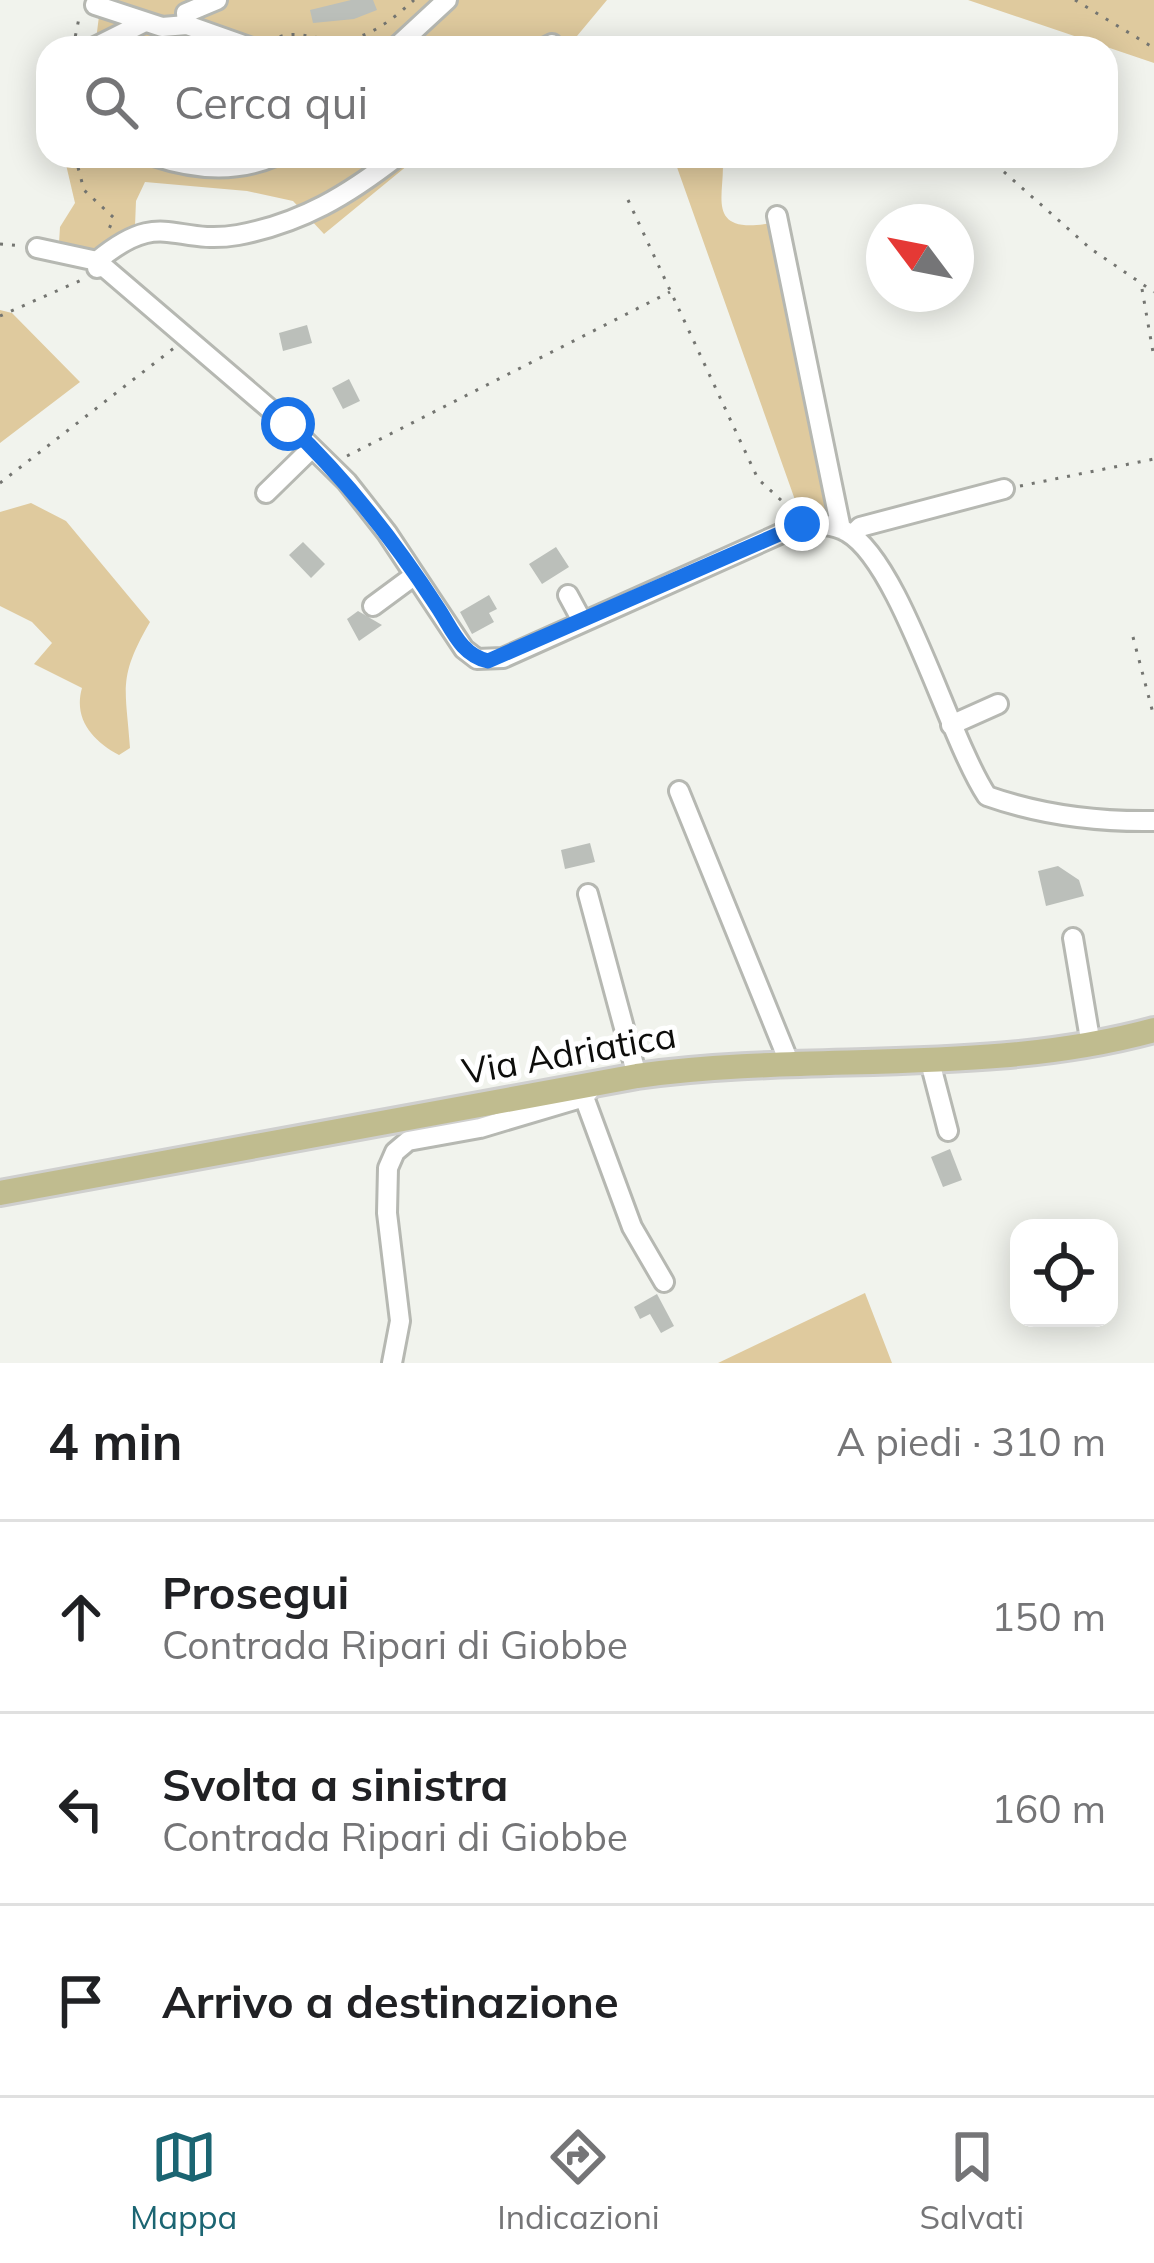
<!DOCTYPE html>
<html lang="it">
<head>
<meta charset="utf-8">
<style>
  body { margin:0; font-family:Mulish,sans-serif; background:#f6f6f6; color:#202124 }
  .controls { position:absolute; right:36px; bottom:36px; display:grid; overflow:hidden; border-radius:24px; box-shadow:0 6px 30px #0003 }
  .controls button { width:108px; height:108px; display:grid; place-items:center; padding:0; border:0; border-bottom:3px solid #e0e0e0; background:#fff; color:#202124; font:60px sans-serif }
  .compass { position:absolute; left:866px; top:204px; width:108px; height:108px; border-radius:50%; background:#fff; box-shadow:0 6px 30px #0003; rotate:302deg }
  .stop { position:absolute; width:36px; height:36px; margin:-27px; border:9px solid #1a73e8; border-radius:50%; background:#fff }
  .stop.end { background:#1a73e8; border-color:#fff; box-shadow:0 3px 12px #0008 }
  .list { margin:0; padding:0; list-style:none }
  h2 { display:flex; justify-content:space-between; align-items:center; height:156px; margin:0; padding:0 48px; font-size:51px }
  h2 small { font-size:39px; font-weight:400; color:#757577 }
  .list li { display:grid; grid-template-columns:78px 1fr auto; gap:36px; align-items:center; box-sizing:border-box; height:192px; padding:0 48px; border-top:3px solid #e0e0e0 }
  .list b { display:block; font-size:45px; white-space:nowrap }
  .list p { margin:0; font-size:39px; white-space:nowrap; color:#757577 }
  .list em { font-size:39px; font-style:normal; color:#757577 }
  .icon { flex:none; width:66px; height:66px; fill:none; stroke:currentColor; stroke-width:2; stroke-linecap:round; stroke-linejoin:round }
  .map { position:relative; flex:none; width:1154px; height:1363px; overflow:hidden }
  .search { position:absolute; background:#fff; box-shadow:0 6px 30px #0003; left:36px; right:36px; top:36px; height:132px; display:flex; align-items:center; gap:30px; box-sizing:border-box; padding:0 42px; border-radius:36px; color:#757577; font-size:45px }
  .sheet { height:732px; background:#fff }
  nav { display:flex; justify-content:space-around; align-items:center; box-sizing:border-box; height:168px; border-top:3px solid #e0e0e0; background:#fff; font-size:33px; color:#757577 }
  nav a { display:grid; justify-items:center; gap:6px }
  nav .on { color:#1b6572 }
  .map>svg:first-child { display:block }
</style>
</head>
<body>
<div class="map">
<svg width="1154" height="1363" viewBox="0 0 1154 1363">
  <rect width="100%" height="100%" fill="#f1f3ed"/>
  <path fill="#dfca9e" d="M101 0H607L567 48H95Z
    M968 0H1154V63Z
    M64 156H419L324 234 293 201 247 191 145 182 136 201 135 226 93 256 72 253 59 243 60 227 75 203Z
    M673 156H722C728 190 700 236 772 223L829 517 800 514Z
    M0 310 12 313 80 382 0 443Z
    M31 503 66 521 150 622C117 679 126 688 130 748L119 755C93 741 73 719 82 688L34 664 52 643 32 622 0 606V512Z
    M865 1293 892 1363H718Z"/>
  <path fill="#bbbfba" d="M351 0H373L377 10 354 19 313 23 310 10Z
    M307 325 312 343 283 351 279 333Z
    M349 379 360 401 343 409 332 388Z
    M303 542 325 564 311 578 289 555Z
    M556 547 569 567 542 584 529 564Z
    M489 595 497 609 489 613 494 622 472 634 460 612Z
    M358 611 382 625 359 641 347 619Z
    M590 843 595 862 565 869 561 850Z
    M1058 866 1079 880 1084 896 1046 906 1038 871Z
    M950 1149 962 1180 943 1187 931 1157Z
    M657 1294 674 1326 661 1333 650 1314 640 1319 634 1307Z"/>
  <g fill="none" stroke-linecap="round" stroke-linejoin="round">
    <defs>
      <path id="minor" d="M217 0 186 13 187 25 252 48
        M95 5 162 27 187 25
        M93 48 145 22
        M395 48 447 0
        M499 48H530
        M544 48 552 44
        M154 156C193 169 236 173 275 156
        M777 216 841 529
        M37 248 97 261 292 428 347 482 387 533 464 649 477 659 503 658 802 524C816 524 834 524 847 532 901 563 948 737 987 796 1041 815 1097 822 1154 821
        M97 268V261C162 207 172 246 238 235 302 223 348 195 398 156
        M266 493 312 448
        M852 535 860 527 1004 489
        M568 595 581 619
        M373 606 415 575
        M951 725 998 704
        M679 791 789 1062
        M588 894 637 1076
        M1073 938 1091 1045
        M929 1058 948 1131
        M584 1097 632 1227 664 1282
        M392 1363 400 1321 387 1213 388 1168 395 1152 408 1141 480 1128 584 1097 593 1086"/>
      <path id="major" d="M0 1193 637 1076C808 1052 986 1076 1154 1030"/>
    </defs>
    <use href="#minor" stroke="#b6b8b2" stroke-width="24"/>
    <use href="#major" stroke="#cfcfce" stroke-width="30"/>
    <path stroke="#747571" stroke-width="3" stroke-dasharray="3 9" stroke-linecap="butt" d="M1075 0 1154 48
      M269 42C291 27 312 39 336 40 367 41 393 19 414 0
      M73 48 80 13
      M75 156 84 190 114 218 107 233
      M986 156 1091 249 1154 292
      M628 200 758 479 794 512
      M0 244 22 246
      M1142 289 1154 358
      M0 316 86 278
      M347 456 670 292
      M0 483 174 348
      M1020 486 1154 459
      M1133 637 1154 717"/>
    <use href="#minor" stroke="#fff" stroke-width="18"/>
    <use href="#major" stroke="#c0bc8f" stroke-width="24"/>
  </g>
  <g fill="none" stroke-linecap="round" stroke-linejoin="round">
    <path stroke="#1a73e8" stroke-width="15" d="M288 424C347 480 394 540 438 608 452 629 461 655 488 661L802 524"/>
  </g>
  <g text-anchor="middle" stroke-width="10" stroke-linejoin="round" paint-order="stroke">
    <g font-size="36" fill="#0d0d0b" stroke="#fff">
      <text transform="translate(569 1053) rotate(-10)" y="13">Via Adriatica</text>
    </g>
  </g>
</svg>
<div class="controls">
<button><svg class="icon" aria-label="locate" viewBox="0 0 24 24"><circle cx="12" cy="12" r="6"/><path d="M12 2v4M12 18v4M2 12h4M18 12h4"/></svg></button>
</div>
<svg class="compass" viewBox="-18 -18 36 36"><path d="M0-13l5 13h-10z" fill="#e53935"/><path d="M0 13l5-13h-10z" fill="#757577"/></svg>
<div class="stop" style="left:288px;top:424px"></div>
<div class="stop end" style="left:802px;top:524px"></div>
<div class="search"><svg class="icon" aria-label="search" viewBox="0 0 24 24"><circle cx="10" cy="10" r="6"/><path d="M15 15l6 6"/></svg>Cerca qui</div>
</div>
<section class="sheet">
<h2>4 min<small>A piedi · 310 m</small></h2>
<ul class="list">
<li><svg class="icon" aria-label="ahead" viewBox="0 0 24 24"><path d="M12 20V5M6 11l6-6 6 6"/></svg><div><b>Prosegui</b><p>Contrada Ripari di Giobbe</p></div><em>150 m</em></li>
<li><svg class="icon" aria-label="left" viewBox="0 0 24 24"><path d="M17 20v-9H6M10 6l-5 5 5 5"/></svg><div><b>Svolta a sinistra</b><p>Contrada Ripari di Giobbe</p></div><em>160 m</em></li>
<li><svg class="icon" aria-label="arrive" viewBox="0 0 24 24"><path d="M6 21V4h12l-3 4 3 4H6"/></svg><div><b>Arrivo a destinazione</b></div></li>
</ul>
</section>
<nav>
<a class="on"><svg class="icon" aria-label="map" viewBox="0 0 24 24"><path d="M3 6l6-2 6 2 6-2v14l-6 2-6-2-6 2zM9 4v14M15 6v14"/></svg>Mappa</a>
<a><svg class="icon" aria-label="directions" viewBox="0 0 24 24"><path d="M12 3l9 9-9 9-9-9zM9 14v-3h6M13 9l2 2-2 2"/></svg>Indicazioni</a>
<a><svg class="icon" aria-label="saved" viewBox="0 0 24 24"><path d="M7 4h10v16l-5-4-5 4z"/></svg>Salvati</a>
</nav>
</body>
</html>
